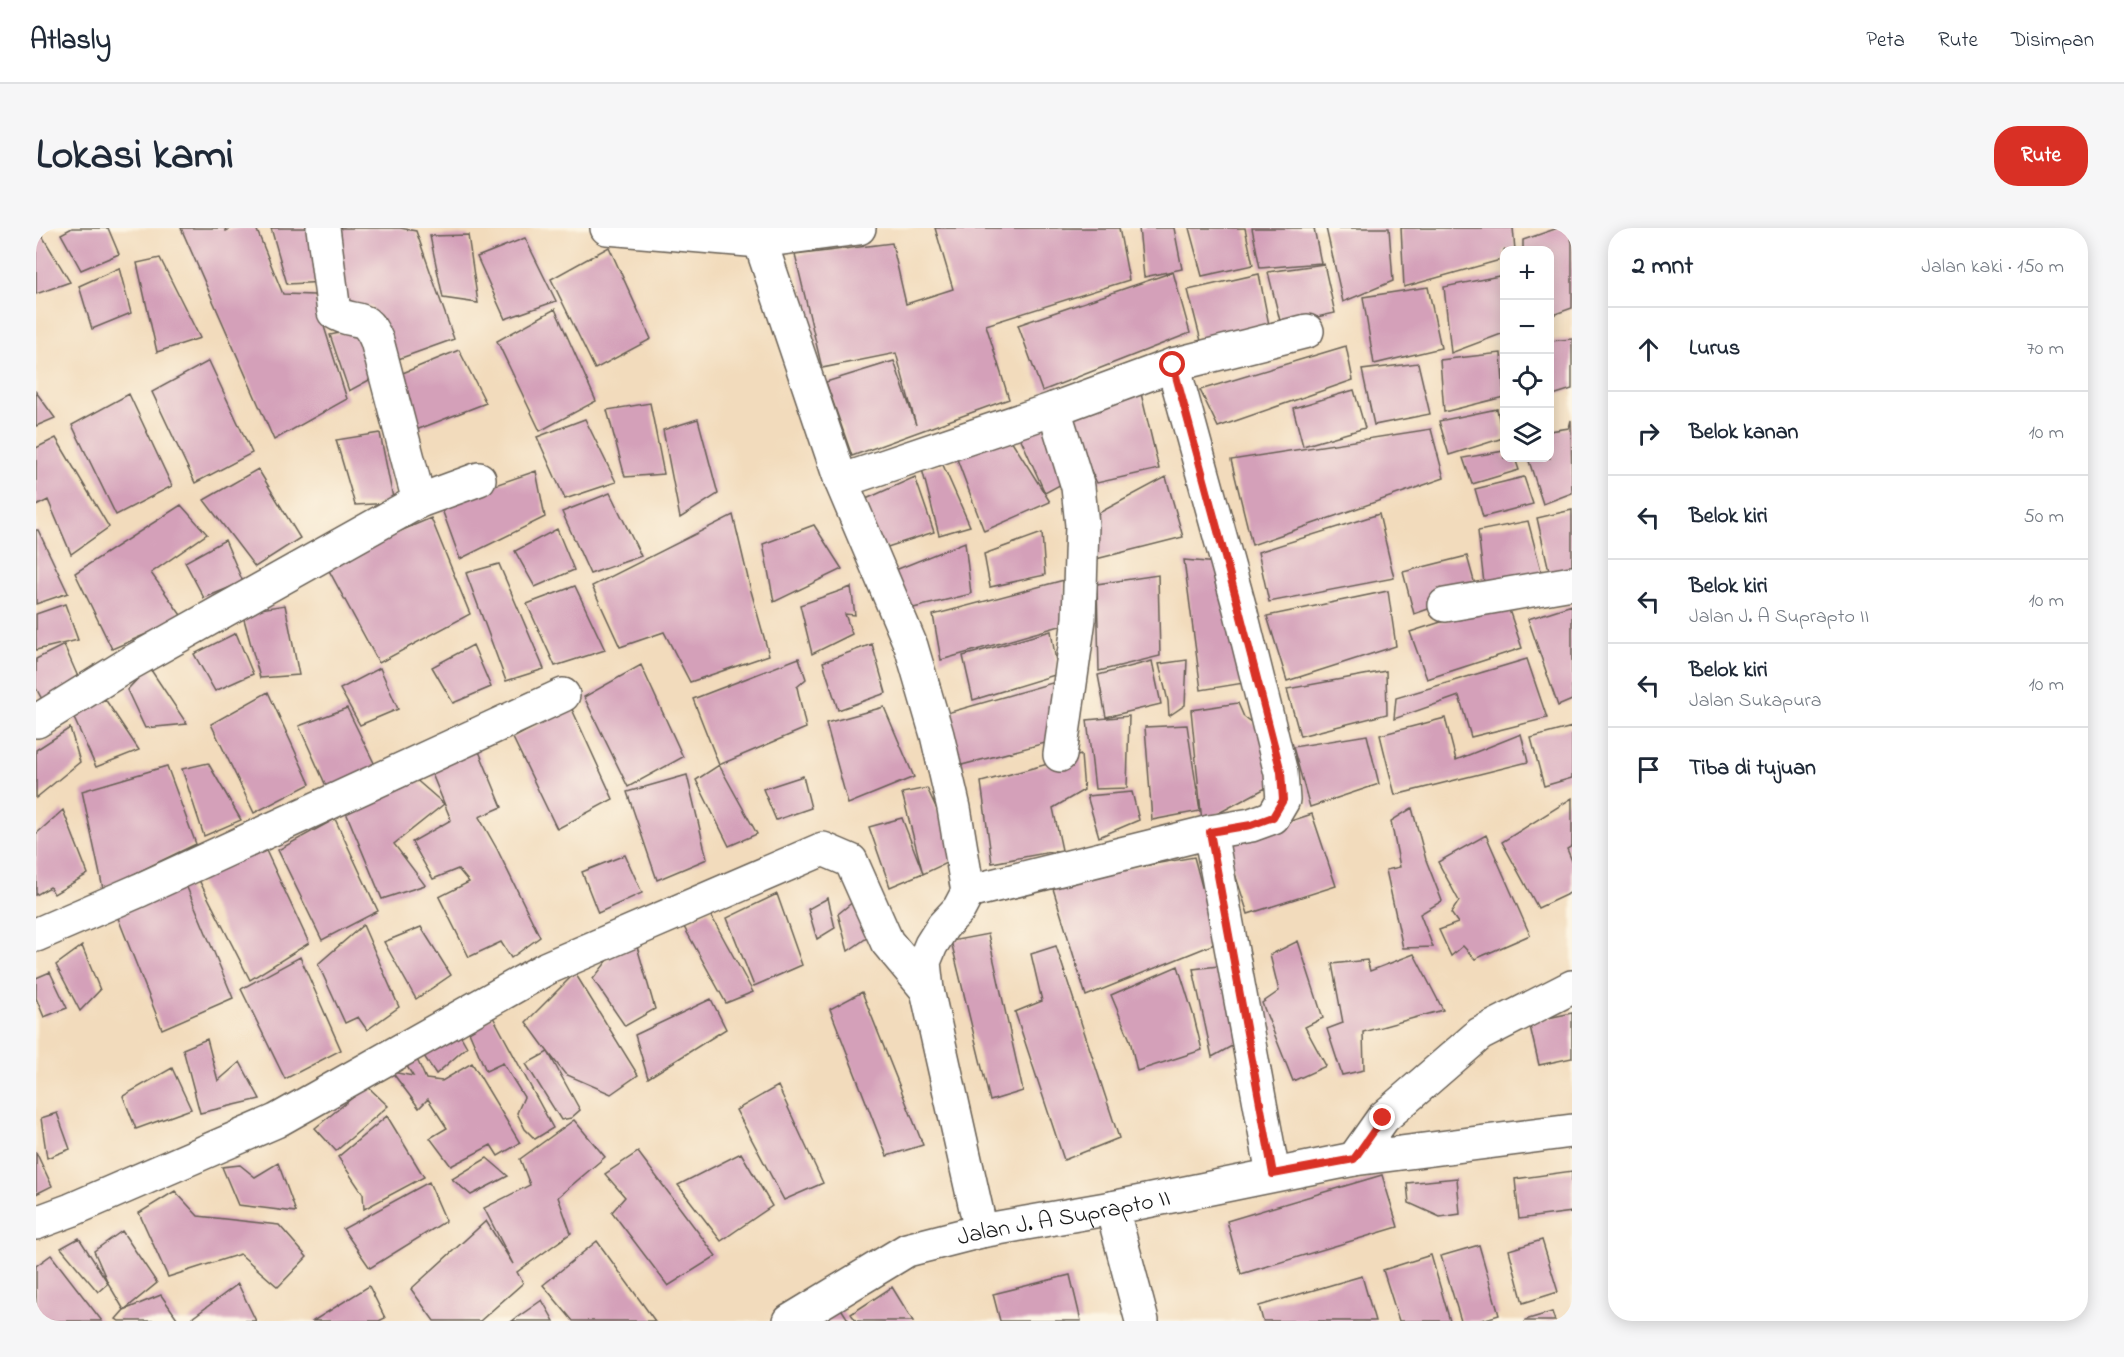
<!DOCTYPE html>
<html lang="id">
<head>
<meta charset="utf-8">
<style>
  body { margin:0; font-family:"Indie Flower",sans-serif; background:#f6f6f7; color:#1f2937 }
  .controls { position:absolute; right:18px; top:18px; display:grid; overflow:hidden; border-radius:12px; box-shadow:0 3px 15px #0003 }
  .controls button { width:54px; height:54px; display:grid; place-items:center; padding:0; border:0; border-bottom:2px solid #e0e1e3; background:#fff; color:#1f2937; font:30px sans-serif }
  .stop { position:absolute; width:18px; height:18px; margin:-14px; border:4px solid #d93025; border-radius:50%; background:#fff }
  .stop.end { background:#d93025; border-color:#fff; box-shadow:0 2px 6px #0008 }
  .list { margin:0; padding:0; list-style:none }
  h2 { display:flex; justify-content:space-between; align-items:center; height:78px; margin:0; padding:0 24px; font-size:26px }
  h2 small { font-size:20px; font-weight:400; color:#747a83 }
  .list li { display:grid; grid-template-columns:39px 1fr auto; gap:18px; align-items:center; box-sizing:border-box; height:84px; padding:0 24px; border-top:2px solid #e0e1e3 }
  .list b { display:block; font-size:22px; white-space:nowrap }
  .list p { margin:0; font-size:20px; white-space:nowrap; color:#747a83 }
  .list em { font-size:20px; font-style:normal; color:#747a83 }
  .icon { flex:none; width:33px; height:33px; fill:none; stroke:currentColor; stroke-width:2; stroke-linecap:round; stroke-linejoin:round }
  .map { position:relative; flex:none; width:1536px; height:1093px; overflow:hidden; border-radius:24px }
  header { display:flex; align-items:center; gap:36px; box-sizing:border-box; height:84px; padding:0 30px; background:#fff; border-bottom:2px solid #e0e1e3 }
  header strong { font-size:28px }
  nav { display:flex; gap:33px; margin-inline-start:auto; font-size:21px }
  .intro { display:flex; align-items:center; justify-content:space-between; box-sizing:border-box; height:144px; padding:0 36px }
  h1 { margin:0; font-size:42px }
  .button { padding:15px 27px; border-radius:24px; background:#d93025; color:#fff; font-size:21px; font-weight:700 }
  main { display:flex; gap:36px; padding:0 36px }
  aside { flex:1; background:#fff; border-radius:24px; box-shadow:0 3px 15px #0003 }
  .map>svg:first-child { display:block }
</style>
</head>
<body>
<header>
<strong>Atlasly</strong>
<nav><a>Peta</a><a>Rute</a><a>Disimpan</a></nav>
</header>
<div class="intro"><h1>Lokasi kami</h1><a class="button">Rute</a></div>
<main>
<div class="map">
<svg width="1536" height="1093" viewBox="0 0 1536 1093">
  <rect width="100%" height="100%" fill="#fcf5e5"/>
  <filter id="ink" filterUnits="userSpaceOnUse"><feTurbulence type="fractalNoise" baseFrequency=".0167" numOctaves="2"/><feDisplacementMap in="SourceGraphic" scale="12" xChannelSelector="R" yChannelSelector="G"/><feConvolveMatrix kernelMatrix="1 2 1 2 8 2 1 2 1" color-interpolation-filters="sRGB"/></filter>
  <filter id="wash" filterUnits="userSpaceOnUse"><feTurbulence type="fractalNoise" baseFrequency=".008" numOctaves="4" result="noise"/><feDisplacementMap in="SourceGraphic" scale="24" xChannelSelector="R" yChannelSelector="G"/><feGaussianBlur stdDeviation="1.35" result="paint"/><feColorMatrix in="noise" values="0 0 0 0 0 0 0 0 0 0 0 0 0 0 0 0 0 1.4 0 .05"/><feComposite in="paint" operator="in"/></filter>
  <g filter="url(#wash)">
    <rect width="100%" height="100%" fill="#f2dbbc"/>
    <g id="blocks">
      <path fill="#d4a0b9" d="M36 0H72L83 26 45 42 25 6Z
        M145 0H189L190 3 196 0H220L247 66 278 67 311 171 238 212Z
        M235 0H279L290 54 251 56Z
        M296 0H364L380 3 418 111 354 134 336 79H306Z
        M899 0H1083L1093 52 950 97 973 171 816 228 790 154 858 133 880 197 860 125 786 140 759 27 856 15 870 76 917 61Z
        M1103 0H1138L1146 41 1108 49Z
        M1153 0H1209L1217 37 1166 48Z
        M1216 0H1278L1285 35 1224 40Z
        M1290 0H1353L1357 53 1307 74Z
        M1365 0H1477L1479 22H1468V31L1368 59Z
        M1522 0H1533L1536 15V80L1514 88V22H1487V12Z
        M5 6 34 54 0 66V8Z
        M432 7 442 75 407 70 394 8Z
        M489 10 520 73 469 91 441 29Z
        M573 19 615 111 559 141 515 51Z
        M124 30 164 110 121 124 101 35Z
        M1288 36 1299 85 1245 97 1232 44Z
        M83 40 95 85 56 101 43 58Z
        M1137 44 1154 105 1006 163 982 97Z
        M1223 46 1233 97 1166 117 1152 62Z
        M1468 47V105L1415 125 1408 59Z
        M1392 59 1405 120 1338 136 1327 69Z
        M519 81 560 173 504 203 461 113Z
        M323 101 335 151 313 163 294 107Z
        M1536 111V161L1514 168V113Z
        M1310 118 1317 152 1182 199 1164 162Z
        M423 122 450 175 380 202 357 149Z
        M1465 125 1468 169 1408 184 1404 132Z
        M173 133 216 225 159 255 116 164Z
        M1382 135 1394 186 1338 197 1326 142Z
        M1103 157 1123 241 1061 255 1027 184Z
        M1318 162 1329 200 1267 218 1257 180Z
        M0 164 19 190 0 198Z
        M93 166 136 258 80 287 36 197Z
        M614 175 628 246 589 249 571 182Z
        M1461 181 1467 210 1413 227 1403 193Z
        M549 191 580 254 529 271 501 209Z
        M662 191 682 266 644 290 627 202Z
        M1535 192 1536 265 1507 276 1492 230H1514V203L1533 200Z
        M1016 198 1033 252 1009 265 980 200Z
        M1395 201 1408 250 1216 317 1195 232Z
        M344 205 358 275 319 277 300 212Z
        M972 207 1014 274 948 303 918 223Z
        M20 210 73 299 35 326 12 272 0 278V220Z
        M1468 223V230H1479L1483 242 1436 256 1427 230Z
        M907 237 934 298 903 307 886 241Z
        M222 241 264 310 219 339 168 272Z
        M500 243 509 289 424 331 404 276Z
        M879 249 898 304 842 322 830 271Z
        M1130 249 1147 309 1060 331 1061 286Z
        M1488 249 1497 276 1447 289 1439 261Z
        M574 265 605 328 554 346 526 284Z
        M145 277 171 306 115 345 147 390 76 421 39 345Z
        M1536 282V342L1514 347 1501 290Z
        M1343 286 1358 350 1233 374 1222 324Z
        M697 287 715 363 733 427 654 454 628 404 584 419 556 358Z
        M395 290 434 386 343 435 289 335Z
        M1492 293 1507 350 1449 364 1442 303Z
        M778 297 806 341 738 374 727 316Z
        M521 301 538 342 499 359 479 323Z
        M0 302H2L32 365 0 376Z
        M1006 305 1009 347 954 359 948 326Z
        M189 312 207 354 168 370 149 334Z
        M929 314 935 366 865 383 857 343Z
        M1431 328 1441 364 1378 386 1367 344Z
        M1148 332 1182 335 1208 455 1165 462Z
        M463 336 508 441 470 453 430 345Z
        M1122 347 1124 428 1063 443 1061 356Z
        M1028 352 1031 396 905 432 897 387Z
        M539 358 569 422 519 438 491 376Z
        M815 359 819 387 809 386 816 406 776 426 764 377Z
        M1352 363 1360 418 1251 453 1231 388Z
        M1470 373 1486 420 1391 451 1374 404Z
        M29 376 42 412 0 422V386Z
        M249 377 263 447 224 450 206 384Z
        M1536 377V472L1522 478 1492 391Z
        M1015 403 1022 446 937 472 927 428Z
        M200 405 217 446 179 463 158 426Z
        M836 416 850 465 802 482 787 434Z
        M28 417 46 458 8 475 0 460V431Z
        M437 417 455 459 417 475 396 439Z
        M763 430 770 451 761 459 770 500 683 537 657 471Z
        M1491 431 1511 490 1435 509 1423 468 1358 491 1360 470Z
        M1151 432 1149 477 1133 488 1132 473 1123 436Z
        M1116 433 1125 476 1070 489 1062 447Z
        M605 437 647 529 592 559 548 469Z
        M113 439 151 496 109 500 91 462Z
        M344 440 362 481 324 497 304 461Z
        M1350 443 1351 486 1264 508 1251 461Z
        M1030 451 1017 513 922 538 911 485Z
        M232 464 274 556 218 585 175 496Z
        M69 471 103 522 60 539 37 488Z
        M1202 475 1208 489 1230 505 1239 555 1166 594 1155 482Z
        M535 479 577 571 521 601 477 510Z
        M848 479 878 549 812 576 790 495Z
        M311 480 342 543 291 560 263 498Z
        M1093 488 1091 560 1059 561 1051 492Z
        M1409 490 1420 532 1485 506 1492 534 1359 567 1344 507Z
        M1151 497 1164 583 1116 592 1109 499Z
        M1536 499V550L1508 558 1495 510Z
        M34 500 44 534 0 570V522Z
        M1331 507 1343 556 1274 579 1257 519Z
        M440 516 466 579 443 589 461 621 504 709 475 730 465 714 433 729 403 669 433 654 422 641 397 651 376 614 415 592 394 541Z
        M1045 527 1048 562 1017 580 1026 622 956 635 945 554Z
        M172 535 205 592 168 608 146 541Z
        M683 537 721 606 693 618 660 552Z
        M131 538 160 616 67 661 46 563Z
        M651 547 671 631 621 652 591 564Z
        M767 548 775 580 740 592 727 561Z
        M377 549 408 576 358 616 389 657 346 671 309 582Z
        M891 560 923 629 887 646 866 565Z
        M1096 564 1103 592 1063 609 1051 568Z
        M1536 570V618L1531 621 1536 633V664L1502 680 1466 614Z
        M1376 580 1390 632 1406 673 1384 686 1397 719 1367 720 1350 642 1364 639 1355 593Z
        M27 582 52 646 18 666 14 659 0 667V606Z
        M1276 586 1300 658 1212 686 1189 615Z
        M866 590 887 645 854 659 833 599Z
        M299 591 342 683 286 712 242 622Z
        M1450 607 1494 707 1439 731 1427 718 1415 728 1403 702 1422 695 1415 685 1423 673 1402 634Z
        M226 614 273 715 214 752 163 652Z
        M589 627 606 665 562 685 546 644Z
        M1158 629 1181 715 1050 768 1015 654Z
        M150 657 197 770 126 801 80 685Z
        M741 666 766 737 718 758 691 690Z
        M792 670 799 700 781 711 772 681Z
        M818 673 832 709 812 723 802 686Z
        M672 682 717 764 690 775 648 699Z
        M327 697 363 779 331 802 322 789 309 795 282 736Z
        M385 699 415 747 380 771 348 714Z
        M952 706 987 863 954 873 915 713Z
        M1262 713 1287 790 1269 799 1290 838 1257 853 1226 775 1243 763 1234 727Z
        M600 715 619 781 589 798 557 751 575 728Z
        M46 718 64 762 44 783 20 737Z
        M1020 718 1083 910 1028 932 979 784 1006 773 995 726Z
        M1378 726 1407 782 1327 804 1328 842 1306 847 1291 801 1307 795 1296 736 1331 732 1334 743Z
        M264 729 305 822 249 851 205 761Z
        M1191 737 1205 813 1176 829 1157 741Z
        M1142 738 1158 789 1166 822 1101 843 1094 812 1075 767Z
        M14 744 31 780 8 789 0 770V750Z
        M539 745 602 847 575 866 529 846 512 824 544 882 535 890 525 892 490 836 512 824 490 794Z
        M826 764 887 917 851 928 794 781Z
        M675 771 690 801 612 850 599 807Z
        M1536 785V830L1503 837 1493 794Z
        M457 789 517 900 499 911 489 901 481 885 488 869 467 835 450 843 432 801Z
        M419 798 431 819 400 846 382 819Z
        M171 811 182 853 204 834 224 871 164 885 147 821Z
        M379 827 390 851 406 853 436 835 484 915 462 928 455 917 415 938 394 910 411 900 392 871 383 880 356 844 377 848 367 832Z
        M136 840 155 881 100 901 87 868Z
        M331 858 352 878 300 923 279 900Z
        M742 858 787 955 748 972 700 882Z
        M21 885 34 921 11 930 5 890Z
        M351 888 388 949 328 981 327 966 302 929Z
        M538 892 569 929 522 969 535 1005 481 1044 487 1055 444 1093H398L375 1061 450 993 477 1036 448 980 494 957 484 931Z
        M0 924 16 958 0 966Z
        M602 924 680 1028 632 1058 576 984 589 969 569 946Z
        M705 925 736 978 685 1013 642 957Z
        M451 930 472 948 435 967 416 951Z
        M242 935 260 984 202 977 186 939 204 937 219 949Z
        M1536 943V984L1483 991 1479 951Z
        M1346 947 1362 999 1205 1046 1191 993Z
        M1421 950 1424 986 1404 989 1373 975 1371 955Z
        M393 954 410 993 334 1040 307 1001Z
        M139 963 162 988 243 997 271 1029 242 1059 204 1026 132 1049 103 985Z
        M86 1003 121 1055 88 1082 72 1055 58 1023Z
        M43 1010 72 1055 62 1064 25 1020Z
        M1506 1012 1522 1064 1487 1075 1473 1022Z
        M561 1013 619 1093H537L507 1057Z
        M1443 1017 1463 1087 1443 1093H1425L1405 1028Z
        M15 1027 66 1093H0V1038Z
        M1395 1027 1414 1093H1363L1347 1042Z
        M1034 1047 1045 1093H964L957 1066Z
        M1326 1048 1339 1093H1227L1223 1078Z
        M202 1056 220 1093H152Z
        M333 1058 349 1090 343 1093H277Z
        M856 1059 877 1093H820L815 1086Z
        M125 1067 143 1093H83L80 1091 88 1082Z
        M506 1072 518 1093H476Z
        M804 1079 813 1093H783Z
        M1516 1084 1519 1093H1489V1092Z"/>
    </g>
  </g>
  <g filter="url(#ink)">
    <use href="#blocks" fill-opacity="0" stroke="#675f54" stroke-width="1.5"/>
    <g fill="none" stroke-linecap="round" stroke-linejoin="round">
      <defs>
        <g id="minor">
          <path d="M287 0 298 84C320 98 328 82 341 113L383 273"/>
          <path d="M571 0 724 13 823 0"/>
          <path d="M724 13 805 253 875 418 901 507 918 580 932 664 923 681 907 698 895 717 888 734 891 762 945 1003"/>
          <path d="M1018 181 1042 259 1046 297 1043 391 1024 527"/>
          <path d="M805 253 1018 181 1137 137 1271 103"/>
          <path d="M1409 377 1536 355"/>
          <path d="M0 491 1 493 96 434 383 273 443 251"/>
          <path d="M1174 604 1237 946"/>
          <path d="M932 664 1174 604 1215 597 1237 589 1247 572 1245 545 1204 381 1137 137"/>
          <path d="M0 707 104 662 527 467"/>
          <path d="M1318 931 1347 890 1444 806 1536 759"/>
          <path d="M1076 980 1106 1093"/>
          <path d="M0 995 35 982 240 893 511 740 787 621 815 633 851 714 891 762"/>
          <path id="s1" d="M754 1093 871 1022 945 1003 1076 980 1318 931 1536 903"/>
        </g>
      </defs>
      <use href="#minor" stroke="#675f54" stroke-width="36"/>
      <use href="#minor" stroke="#fff" stroke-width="33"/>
    </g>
  </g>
  <g fill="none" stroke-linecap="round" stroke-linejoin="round" filter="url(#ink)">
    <path stroke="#d93025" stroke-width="8" d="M1137 137 1203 381 1245 544 1247 572 1237 589 1215 597 1174 604 1237 946 1318 931 1347 890"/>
  </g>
  <g text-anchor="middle" stroke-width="5" stroke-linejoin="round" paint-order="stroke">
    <g font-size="24" fill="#1c1c1c" stroke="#fcf5e5">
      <text dy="8" stroke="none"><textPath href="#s1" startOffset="297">Jalan J. A Suprapto II</textPath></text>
    </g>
  </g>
</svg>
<div class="controls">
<button>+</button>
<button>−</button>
<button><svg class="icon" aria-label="locate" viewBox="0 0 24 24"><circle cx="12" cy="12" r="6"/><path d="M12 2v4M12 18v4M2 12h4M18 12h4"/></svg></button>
<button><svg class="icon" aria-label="layers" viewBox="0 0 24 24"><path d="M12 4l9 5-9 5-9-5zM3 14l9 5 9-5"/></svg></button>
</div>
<div class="stop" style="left:1137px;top:137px"></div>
<div class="stop end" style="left:1347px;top:890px"></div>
</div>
<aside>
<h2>2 mnt<small>Jalan kaki · 150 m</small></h2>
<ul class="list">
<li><svg class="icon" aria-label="ahead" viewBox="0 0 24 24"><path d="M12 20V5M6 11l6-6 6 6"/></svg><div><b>Lurus</b></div><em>70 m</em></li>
<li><svg class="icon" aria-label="right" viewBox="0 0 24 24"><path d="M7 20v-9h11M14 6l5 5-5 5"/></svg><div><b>Belok kanan</b></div><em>10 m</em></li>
<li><svg class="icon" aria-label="left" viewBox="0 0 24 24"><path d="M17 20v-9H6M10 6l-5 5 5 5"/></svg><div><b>Belok kiri</b></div><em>50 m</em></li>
<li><svg class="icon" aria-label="left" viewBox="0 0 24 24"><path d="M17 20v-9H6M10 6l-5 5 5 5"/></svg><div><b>Belok kiri</b><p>Jalan J. A Suprapto II</p></div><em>10 m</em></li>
<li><svg class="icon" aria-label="left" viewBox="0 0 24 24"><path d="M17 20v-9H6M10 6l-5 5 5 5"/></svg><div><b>Belok kiri</b><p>Jalan Sukapura</p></div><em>10 m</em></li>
<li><svg class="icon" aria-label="arrive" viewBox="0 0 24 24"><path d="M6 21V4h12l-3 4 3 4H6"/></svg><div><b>Tiba di tujuan</b></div></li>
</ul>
</aside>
</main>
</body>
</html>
